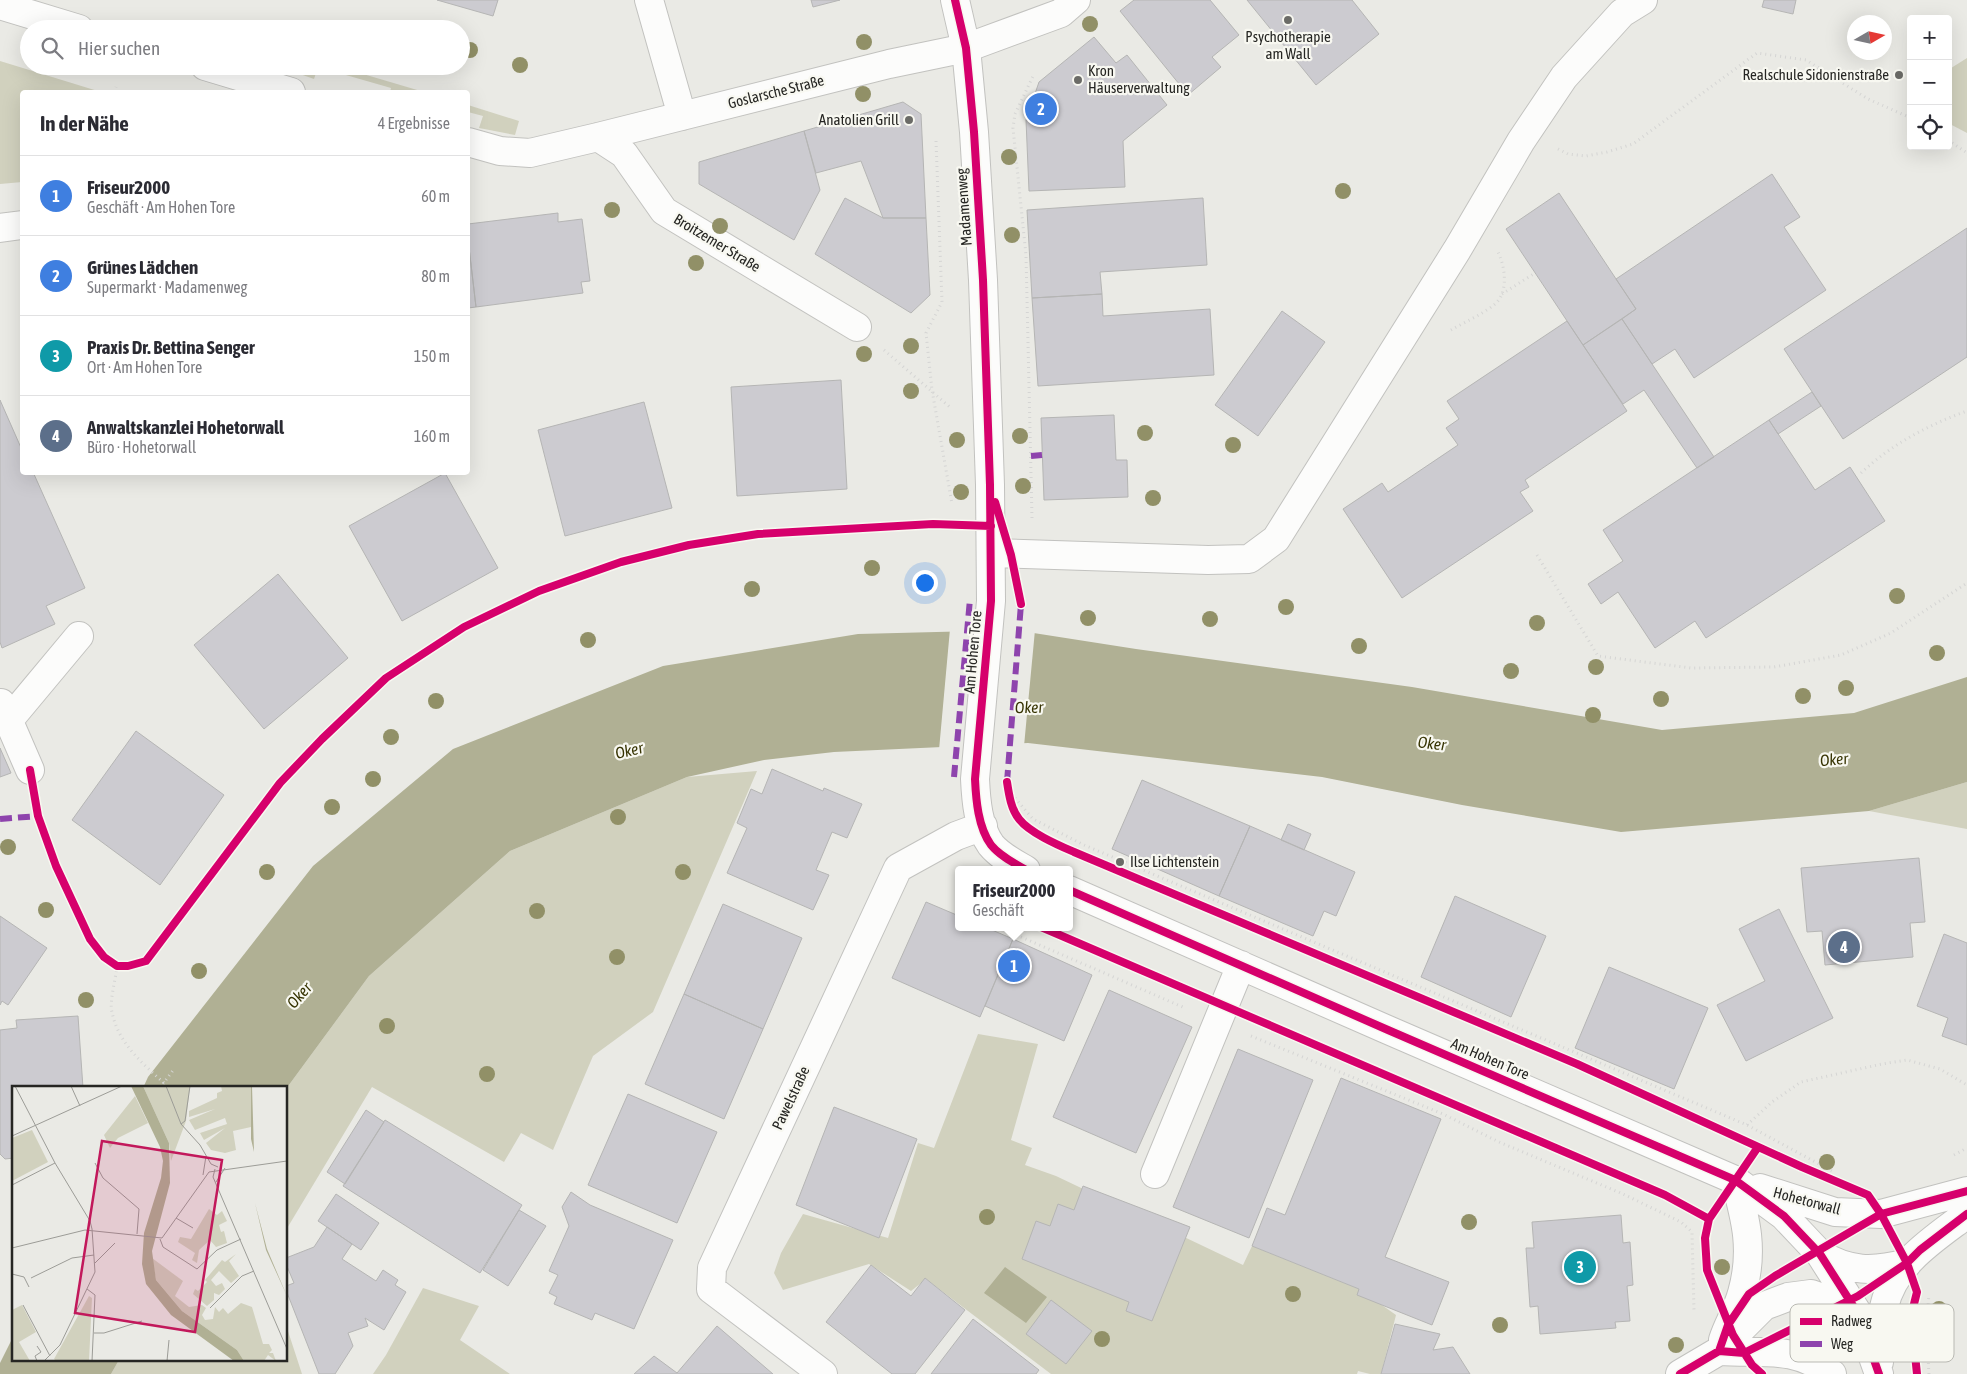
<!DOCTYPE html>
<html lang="de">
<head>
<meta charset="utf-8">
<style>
  body { margin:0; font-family:"Asap Condensed",sans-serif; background:#f7f7f7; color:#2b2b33 }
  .controls { position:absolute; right:15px; top:15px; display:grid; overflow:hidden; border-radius:5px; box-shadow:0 5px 20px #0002 }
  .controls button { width:45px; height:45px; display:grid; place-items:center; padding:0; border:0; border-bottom:1px solid #e1e1e2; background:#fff; color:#2b2b33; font:25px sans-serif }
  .compass { position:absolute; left:1847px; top:15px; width:45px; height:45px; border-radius:50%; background:#fff; box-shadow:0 5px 20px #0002; rotate:81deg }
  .you { position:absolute; left:924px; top:582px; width:18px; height:18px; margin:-12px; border:4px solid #fff; border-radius:50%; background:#1a73e8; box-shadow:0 0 0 8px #1a73e833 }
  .badge { display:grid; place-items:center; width:32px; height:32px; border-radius:50%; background:#2563eb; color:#fff; font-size:16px; font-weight:700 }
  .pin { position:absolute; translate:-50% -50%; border:2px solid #fff; box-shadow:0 1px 5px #0006 }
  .popup { position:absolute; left:955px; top:866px; width:118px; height:65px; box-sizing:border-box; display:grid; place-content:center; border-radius:5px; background:#fff; filter:drop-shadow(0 1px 4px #0005); font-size:16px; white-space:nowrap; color:#7c7c81 }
  .popup b { font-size:19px; color:#2b2b33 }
  .popup::after { content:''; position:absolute; left:50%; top:100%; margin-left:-10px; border:10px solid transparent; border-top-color:#fff }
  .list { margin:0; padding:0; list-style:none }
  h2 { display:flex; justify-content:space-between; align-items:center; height:65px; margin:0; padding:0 20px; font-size:21px }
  h2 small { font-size:16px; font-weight:400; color:#7c7c81 }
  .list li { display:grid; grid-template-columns:32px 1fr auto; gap:15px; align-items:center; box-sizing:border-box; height:80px; padding:0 20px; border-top:1px solid #e1e1e2 }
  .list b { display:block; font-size:19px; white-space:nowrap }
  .list p { margin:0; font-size:16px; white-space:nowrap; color:#7c7c81 }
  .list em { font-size:16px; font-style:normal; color:#7c7c81 }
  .icon { flex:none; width:28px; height:28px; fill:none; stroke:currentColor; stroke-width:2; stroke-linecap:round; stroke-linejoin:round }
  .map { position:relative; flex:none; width:1967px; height:1374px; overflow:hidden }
  .search { position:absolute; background:#fff; box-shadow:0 5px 20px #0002; left:20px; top:20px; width:450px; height:55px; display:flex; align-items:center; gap:12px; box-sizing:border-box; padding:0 18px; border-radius:28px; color:#7c7c81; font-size:19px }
  .panel { position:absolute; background:#fff; box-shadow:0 5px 20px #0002; left:20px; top:90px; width:450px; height:385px; border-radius:5px }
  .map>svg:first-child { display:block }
</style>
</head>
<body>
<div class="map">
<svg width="1967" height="1374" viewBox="0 0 1967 1374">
  <rect width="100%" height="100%" fill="#eaeae5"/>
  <path fill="#d1d1be" d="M1967 58V133L1948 123V70Z
    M0 61 101 92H22V182L0 184Z
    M299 66H336L424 92H390L391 88 318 67 314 79 297 73Z
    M468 105 519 121 515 135 479 128 483 116 468 112Z
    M757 771 653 1012 593 1056 553 1150 521 1133 504 1162 372 1087 286 1230V1089L369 976 510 851 687 777Z
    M1967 782V829L1869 811Z
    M978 1034 1038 1044 1011 1140 1032 1148 1025 1165 1056 1176 1243 1265 1252 1246 1359 1289 1396 1315 1381 1374H1370L1358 1371 1357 1374H1051L926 1279 911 1291 869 1264 783 1290 774 1273 781 1253 803 1214 888 1238 918 1143 934 1148Z
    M423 1288 479 1306 460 1340 510 1374H373L386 1355Z
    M286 1325 302 1374H111L119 1360H286Z"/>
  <path fill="#b0b094" d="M1015 630 1136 649 1412 687 1662 730 1854 713 1967 677V782L1869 811 1621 832 1462 805 1322 777 1028 743 834 752 764 760 687 777 510 851 369 976 286 1089V1088H143L148 1077 313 866 453 749 663 666 858 634Z
    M1005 1267 1047 1297 1026 1323 984 1293Z
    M14 1335V1360H119L111 1374H0V1363Z"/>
  <path fill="#eaeae5" d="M1015 627 1035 630 1024 746 939 750 950 629Z"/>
  <path fill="#cccbd0" stroke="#b5b5b4" d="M437 0H498L493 16Z
    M811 0H840L813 7Z
    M1134 0H1210L1239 35 1212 57 1221 67 1188 95 1120 11Z
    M1247 0H1352L1379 34 1316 85Z
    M1764 0H1796L1793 14 1762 7Z
    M1094 37 1116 63 1127 55 1167 105 1123 141 1125 187 1029 191 1026 120 1039 82Z
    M903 102 921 114 926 218H883L861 161 816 173 804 131Z
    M804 131 820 190 794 240 699 184V162Z
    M1772 174 1800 217 1784 227 1826 290 1694 378 1675 349 1652 364 1622 319 1636 309 1616 279Z
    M1559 193 1636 309 1583 345 1506 229Z
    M845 198 883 218H926L930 295 911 313 815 254Z
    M1203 198 1207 265 1100 272 1102 294 1032 298 1027 210Z
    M558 213V222L582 219 590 281 581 282 583 293 476 307 468 239V224Z
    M1967 228V357L1843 439 1784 349Z
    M468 239 476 307 468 308Z
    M1102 294 1103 316 1210 309 1214 375 1038 386 1032 298Z
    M1282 311 1325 342 1258 436 1215 405Z
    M1622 319 1714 457 1697 468 1644 390 1623 404 1583 345Z
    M1567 321 1627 411 1525 480 1529 487 1520 492 1533 511 1402 598 1343 509 1382 483 1388 492 1458 445 1446 428 1459 419 1447 401Z
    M841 380 847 489 737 496 731 387Z
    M1812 392 1821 406 1778 434 1769 420Z
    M0 400 22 450V472H33L85 588 46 606 55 624 2 648 0 642Z
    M644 402 672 508 565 536 538 430Z
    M1114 415 1116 460H1127L1128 497 1044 500 1041 418Z
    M1769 420 1815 490 1850 467 1885 521 1706 638 1695 621 1655 648 1618 592 1601 604 1588 584 1623 561 1603 530Z
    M445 473 498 568 402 621 349 526Z
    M278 574 348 658 264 729 194 645Z
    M136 731 224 795 160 885 72 820Z
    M0 748 11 773 0 777Z
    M772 769 823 791 824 788 862 804 847 838 832 832 816 870 829 875 813 910 727 873 747 828 737 823 751 789 762 794Z
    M1142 780 1250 826 1219 896 1112 849Z
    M1288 824 1311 834 1304 850 1281 840Z
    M1250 826 1355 872 1336 916 1324 911 1313 936 1219 896Z
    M1919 858 1925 922 1910 923 1913 957 1825 965 1822 931 1807 932 1801 868Z
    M1455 896 1546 936 1511 1017 1421 977Z
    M926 902 959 916V927H985L1013 939 980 1017 892 978Z
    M723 904 802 938 763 1029 684 994Z
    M1779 909 1833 1018 1746 1061 1717 1005 1765 981 1739 929Z
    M0 916 47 948 8 1005 2 1001 0 1005Z
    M1944 934 1967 943V1045L1942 1036 1948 1018 1917 1006Z
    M1013 939 1092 975 1064 1041 985 1006Z
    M1609 967 1708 1008 1674 1089 1575 1048Z
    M1109 990 1192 1027 1136 1153 1053 1117Z
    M684 994 763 1029 724 1119 645 1084Z
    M78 1016 83 1088H14V1158L5 1159 0 1154V1030L17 1028 16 1020Z
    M1238 1049 1313 1080 1249 1238 1173 1207Z
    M1341 1078 1441 1119 1385 1257 1449 1282 1432 1325 1357 1295 1359 1289 1252 1246 1267 1208 1285 1215Z
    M628 1094 717 1132 677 1223 588 1185Z
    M834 1107 917 1139 879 1238 796 1205Z
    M366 1110 384 1122 345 1184 327 1172Z
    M385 1120 522 1205 480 1273 343 1186Z
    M1083 1186 1190 1227 1152 1321 1126 1311 1129 1302 1022 1259 1036 1221 1050 1226 1058 1204 1074 1210Z
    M571 1192 590 1205 673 1240 634 1329 595 1313 592 1320 554 1304 557 1297 549 1293 558 1275 549 1271 569 1226 562 1207Z
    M336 1194 379 1223 361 1250 318 1221Z
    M519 1210 546 1226 508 1286 483 1270Z
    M1621 1215 1623 1243 1630 1242 1633 1285 1627 1286 1630 1321 1615 1322 1616 1328 1540 1334 1538 1306 1530 1307 1526 1248H1534L1532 1222Z
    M327 1227 352 1244 342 1259 376 1281 383 1270 398 1280 395 1285 406 1292 384 1330 365 1318 368 1326 348 1333 353 1346 335 1374H319L286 1290V1286L294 1283 286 1264V1258L314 1247Z
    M871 1265 911 1296 925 1278 965 1310 915 1374H892L826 1322Z
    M1051 1300 1092 1331 1066 1364 1026 1334Z
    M973 1319 1039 1370 1036 1374H931Z
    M1395 1324 1440 1334 1433 1350 1453 1347 1470 1374H1381Z
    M717 1326 773 1374H634L654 1356 677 1373Z"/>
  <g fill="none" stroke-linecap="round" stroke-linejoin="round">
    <defs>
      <path id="minor" d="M649 0 682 116
        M955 0 966 48 974 132 983 280 990 485 991 601 975 779C976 800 978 827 991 845 1000 856 1014 863 1026 870
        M0 5 79 29
        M205 66 291 92
        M598 137 624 154 664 211 857 327
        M468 142 500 151 530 153 598 137 889 64 966 48 1061 13 1076 0
        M0 228 22 225
        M992 553 1208 560 1249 559 1276 539 1457 250 1521 141 1564 77 1622 13 1643 0
        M1 703 30 770
        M9 720 79 636
        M1069 890 1388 1030 1735 1180 1784 1216 1820 1254 1857 1312 1879 1374
        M1155 1174 1241 965
        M1760 1188 1835 1212 1881 1214 1967 1191
        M1820 1254C1849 1272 1873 1272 1907 1263
        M1723 1340C1728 1324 1738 1309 1742 1293 1754 1251 1746 1220 1735 1180
        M1719 1351C1764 1354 1793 1345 1832 1374
        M1879 1362C1881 1344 1880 1325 1884 1307 1894 1263 1934 1239 1967 1214
        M823 1374 711 1289 712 1268 898 868 956 836 983 826
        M1680 1374 1719 1351 1764 1306 1788 1297 1811 1294 1848 1307 1857 1312"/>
    </defs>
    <use href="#minor" stroke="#c2c2bf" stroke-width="30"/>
    <path stroke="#d5d5d4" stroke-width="3" stroke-dasharray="1 4" stroke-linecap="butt" d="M114 92 116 87
      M1948 140 1967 153
      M936 141 942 302 926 333 932 390 952 504
      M1558 149 1568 154 1586 156 1607 152 1633 144 1757 53 1806 60 1868 99 1911 118
      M1502 294 1535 273
      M1451 330C1465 322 1483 314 1495 304 1509 292 1505 266 1498 252
      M884 350 951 408
      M1861 473C1892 444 1928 425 1967 411
      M1032 518 1026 255 1013 128 1015 114 1034 74
      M1537 555 1598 656 1691 668 1774 667 1841 655 1891 633 1967 583
      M1015 798 1033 819 1084 845 1747 1125 1832 1171
      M957 895 959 898
      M998 927 1185 1008
      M117 966C116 978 109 1002 112 1012 118 1043 142 1063 164 1083
      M1251 1036 1443 1114 1499 1142 1623 1194 1681 1222 1692 1232 1694 1311
      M160 1088 174 1069
      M1747 1125 1772 1102 1801 1082 1882 1064 1907 1060 1940 1069 1967 1085
      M1954 1155 1967 1148
      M1929 1374 1926 1326 1929 1295"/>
    <use href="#minor" stroke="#fcfcfb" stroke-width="28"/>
    <path stroke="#8e44ad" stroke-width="6" stroke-dasharray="12 6" stroke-linecap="butt" d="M1031 456 1042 455
      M954 777 970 599
      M1007 782 1021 604
      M0 819 38 816"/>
    <defs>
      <path id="cycleway" d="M955 0 966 48 974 132 983 280 990 485 991 601 975 779C976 800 978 827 991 845 1000 856 1014 863 1026 870
        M995 502 1011 555 1021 604
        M30 770 38 816 56 866 90 939 104 957 117 966H128L146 961 280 783 322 739 386 678 464 627 539 591 621 562 689 545 758 534 933 524 991 526
        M1007 782C1009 795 1011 809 1019 819 1030 833 1058 845 1074 852L1577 1064 1802 1167 1868 1195 1881 1214 1907 1263 1917 1292 1911 1316 1917 1374
        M1069 890 1388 1030 1735 1180 1784 1216 1820 1254 1857 1312 1879 1374
        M1041 927 1665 1195 1709 1219 1705 1238 1707 1270 1733 1335 1752 1365 1762 1374
        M1709 1219 1758 1147
        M1719 1351 1728 1325 1749 1294 1775 1276 1881 1214 1967 1191
        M1680 1374 1719 1351 1744 1353 1858 1296 1907 1263 1920 1250 1967 1214"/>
    </defs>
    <use href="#cycleway" stroke="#f8f8f1" stroke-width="11"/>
    <use href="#cycleway" stroke="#d6006c" stroke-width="8"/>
  </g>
  <g fill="#919067">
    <circle cx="1090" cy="24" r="8"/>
    <circle cx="864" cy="42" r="8"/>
    <circle cx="470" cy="50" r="8"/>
    <circle cx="520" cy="65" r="8"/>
    <circle cx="863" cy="94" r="8"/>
    <circle cx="1009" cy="157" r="8"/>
    <circle cx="1343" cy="191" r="8"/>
    <circle cx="612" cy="210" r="8"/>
    <circle cx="720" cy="226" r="8"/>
    <circle cx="1012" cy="235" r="8"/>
    <circle cx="696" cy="263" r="8"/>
    <circle cx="911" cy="346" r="8"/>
    <circle cx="864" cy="354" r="8"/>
    <circle cx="911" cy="391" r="8"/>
    <circle cx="1145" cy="433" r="8"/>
    <circle cx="1020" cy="436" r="8"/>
    <circle cx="957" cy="440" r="8"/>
    <circle cx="1233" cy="445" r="8"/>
    <circle cx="1023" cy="486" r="8"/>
    <circle cx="961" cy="492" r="8"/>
    <circle cx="1153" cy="498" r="8"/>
    <circle cx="872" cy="568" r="8"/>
    <circle cx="752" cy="589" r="8"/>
    <circle cx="1897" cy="596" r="8"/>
    <circle cx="1286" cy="607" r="8"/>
    <circle cx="1088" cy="618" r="8"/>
    <circle cx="1210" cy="619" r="8"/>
    <circle cx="1537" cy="623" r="8"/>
    <circle cx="588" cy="640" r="8"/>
    <circle cx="1359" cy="646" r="8"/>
    <circle cx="1937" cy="653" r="8"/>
    <circle cx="1596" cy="667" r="8"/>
    <circle cx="1511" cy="671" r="8"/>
    <circle cx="1846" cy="688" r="8"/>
    <circle cx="1803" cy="696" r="8"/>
    <circle cx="1661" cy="699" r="8"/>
    <circle cx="436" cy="701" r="8"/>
    <circle cx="1593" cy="715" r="8"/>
    <circle cx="391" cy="737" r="8"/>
    <circle cx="373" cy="779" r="8"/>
    <circle cx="332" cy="807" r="8"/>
    <circle cx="618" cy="817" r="8"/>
    <circle cx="8" cy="847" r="8"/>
    <circle cx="267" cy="872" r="8"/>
    <circle cx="683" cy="872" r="8"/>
    <circle cx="46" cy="910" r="8"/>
    <circle cx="537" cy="911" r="8"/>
    <circle cx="617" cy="957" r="8"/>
    <circle cx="199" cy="971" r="8"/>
    <circle cx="86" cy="1000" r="8"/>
    <circle cx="387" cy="1026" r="8"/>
    <circle cx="487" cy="1074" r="8"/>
    <circle cx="1827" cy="1162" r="8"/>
    <circle cx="987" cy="1217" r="8"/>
    <circle cx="1469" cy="1222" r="8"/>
    <circle cx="1722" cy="1267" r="8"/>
    <circle cx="1293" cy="1294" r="8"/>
    <circle cx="1939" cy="1309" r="8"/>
    <circle cx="1500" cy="1325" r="8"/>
    <circle cx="1102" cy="1339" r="8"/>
    <circle cx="1676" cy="1345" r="8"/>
  </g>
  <g fill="#6b6b67" stroke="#f8f8f1" stroke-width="2">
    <circle cx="1288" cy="20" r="5"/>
    <circle cx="1899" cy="75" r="5"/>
    <circle cx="1078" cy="80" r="5"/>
    <circle cx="909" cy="120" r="5"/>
    <circle cx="1120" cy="862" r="5"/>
  </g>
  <g text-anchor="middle" stroke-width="4.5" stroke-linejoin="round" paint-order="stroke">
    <g font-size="15" fill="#262623" stroke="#f8f8f1" text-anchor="start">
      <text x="1288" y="42" text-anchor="middle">Psychotherapie<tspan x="1288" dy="17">am Wall</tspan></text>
      <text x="1088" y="76">Kron<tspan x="1088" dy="17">Häuserverwaltung</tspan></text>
      <text x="1889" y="80" text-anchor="end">Realschule Sidonienstraße</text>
      <text x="899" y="125" text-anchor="end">Anatolien Grill</text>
      <text x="1130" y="867">Ilse Lichtenstein</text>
    </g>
    <g font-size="15" fill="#262623" stroke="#f8f8f1">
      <text transform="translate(776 92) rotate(-14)" y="5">Goslarsche Straße</text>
      <text transform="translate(964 207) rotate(-94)" y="5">Madamenweg</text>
      <text transform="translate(717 243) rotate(31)" y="5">Broitzemer Straße</text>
      <text transform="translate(973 652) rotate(-85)" y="5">Am Hohen Tore</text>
      <text transform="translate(1490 1059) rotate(23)" y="5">Am Hohen Tore</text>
      <text transform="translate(791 1098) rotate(-65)" y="5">Pawelstraße</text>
      <text transform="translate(1807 1201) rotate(15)" y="5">Hohetorwall</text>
    </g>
    <g font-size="16" font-style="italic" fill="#363302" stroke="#f8f8f1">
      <text transform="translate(1029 707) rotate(-1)" y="6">Oker</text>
      <text transform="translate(1432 743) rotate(7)" y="6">Oker</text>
      <text transform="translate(629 750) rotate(-13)" y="6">Oker</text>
      <text transform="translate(1834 759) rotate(-5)" y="6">Oker</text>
      <text transform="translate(299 995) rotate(-49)" y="6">Oker</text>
    </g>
  </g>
  <g transform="translate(12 1086)">
    <rect width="275" height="275" fill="#eaeae5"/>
    <path d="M131 0H178L174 35 159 75 157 57ZM209 0H240L239 41 221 45 224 64 213 67 199 64 194 57 213 42 192 54 188 47 215 38 213 32 183 44 177 34 203 23 177 31V25L205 12V7L210 5ZM123 10 136 37 106 52 98 62 92 49ZM20 44 36 76 0 95V52ZM197 123 205 129 210 125 215 135 207 139 209 146 212 145 215 157 204 161 198 154 187 164 185 177 180 174 183 167 166 156 168 151 179 153ZM224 168 217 175 227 190 219 197 207 185 199 194 204 200 210 197 213 203 207 209 202 207V214L195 220 181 208 183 203 186 205 195 196 193 194 210 174 213 176ZM140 172 171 195 163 210 177 221 190 219 194 222 190 229 193 234 201 233 203 221 207 226 211 222 216 228 229 217 240 221 251 258H257L260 264 257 267H261L264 275 256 269 252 275H232L225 264 170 225 144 194ZM77 210 80 212 77 275H44L42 273ZM10 219 24 246 7 256 18 275H0V224Z" fill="#d1d1be"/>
    <path d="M119 0H131L157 57 158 97 140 165 144 194 170 225 225 264 232 275H222L159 229 134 198 130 178 132 147 149 92 151 75 148 61ZM239 0H240L242 66 239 53ZM243 117 255 163 275 210 254 164Z" fill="#b0b094"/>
    <path fill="none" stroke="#9c9c97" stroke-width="1" d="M3 0 43 77 78 135 80 143 83 186 48 259 32 275M59 0 68 20M154 0 169 38 188 59 199 78 206 81M169 38 173 35 178 0M0 50 110 0M83 77 91 92 127 123 125 148M203 83 201 91 275 263M191 89 194 70M204 96 213 82M0 99 43 77M164 132 181 142M148 153 151 161 185 183 205 164 229 153M0 162 73 144 150 152 197 86 275 75M83 177 103 157M0 188 12 191 17 201M19 192 60 172 82 169M75 203 83 209 80 275M11 219 38 270M198 222 230 190 242 185M82 247H92L130 235M25 275 23 270 29 266 25 260M155 275 157 254"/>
    <path fill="#c2185b" fill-opacity="0.15" stroke="#c2185b" stroke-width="2.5" d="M90 55 210 74 183 246 63 227Z"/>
    <rect width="275" height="275" fill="none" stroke="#262623" stroke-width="2.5"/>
  </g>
  <rect x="1790" y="1304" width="164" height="58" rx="8" fill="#f8f8f1" stroke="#b9b9b3" stroke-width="1"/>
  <rect x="1800" y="1318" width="22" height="7" fill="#d6006c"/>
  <rect x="1800" y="1341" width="22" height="6" fill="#8e44ad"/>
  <g font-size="14" fill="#262623">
    <text x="1831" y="1326">Radweg</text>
    <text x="1831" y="1349">Weg</text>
  </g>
</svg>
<div class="controls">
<button>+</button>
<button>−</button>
<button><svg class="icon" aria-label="locate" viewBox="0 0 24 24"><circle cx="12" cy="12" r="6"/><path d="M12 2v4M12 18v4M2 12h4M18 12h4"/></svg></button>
</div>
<svg class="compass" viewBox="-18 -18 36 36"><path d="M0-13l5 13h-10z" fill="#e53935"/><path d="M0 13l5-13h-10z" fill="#7c7c81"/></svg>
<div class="you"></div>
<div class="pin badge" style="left:1014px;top:966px;background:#3f7fe0">1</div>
<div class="popup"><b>Friseur2000</b>Geschäft</div>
<div class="pin badge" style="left:1041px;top:109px;background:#3f7fe0">2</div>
<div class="pin badge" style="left:1580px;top:1267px;background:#0f9aa8">3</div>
<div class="pin badge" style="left:1844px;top:947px;background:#5c6f8a">4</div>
<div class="search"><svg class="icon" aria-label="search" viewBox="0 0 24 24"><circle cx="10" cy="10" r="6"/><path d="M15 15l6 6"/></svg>Hier suchen</div>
<section class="panel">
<h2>In der Nähe<small>4 Ergebnisse</small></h2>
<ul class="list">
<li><span class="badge" style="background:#3f7fe0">1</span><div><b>Friseur2000</b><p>Geschäft · Am Hohen Tore</p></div><em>60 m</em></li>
<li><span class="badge" style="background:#3f7fe0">2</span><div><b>Grünes Lädchen</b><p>Supermarkt · Madamenweg</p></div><em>80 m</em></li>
<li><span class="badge" style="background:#0f9aa8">3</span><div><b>Praxis Dr. Bettina Senger</b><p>Ort · Am Hohen Tore</p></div><em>150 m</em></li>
<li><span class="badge" style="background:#5c6f8a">4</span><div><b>Anwaltskanzlei Hohetorwall</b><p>Büro · Hohetorwall</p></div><em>160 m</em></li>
</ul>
</section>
</div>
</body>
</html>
